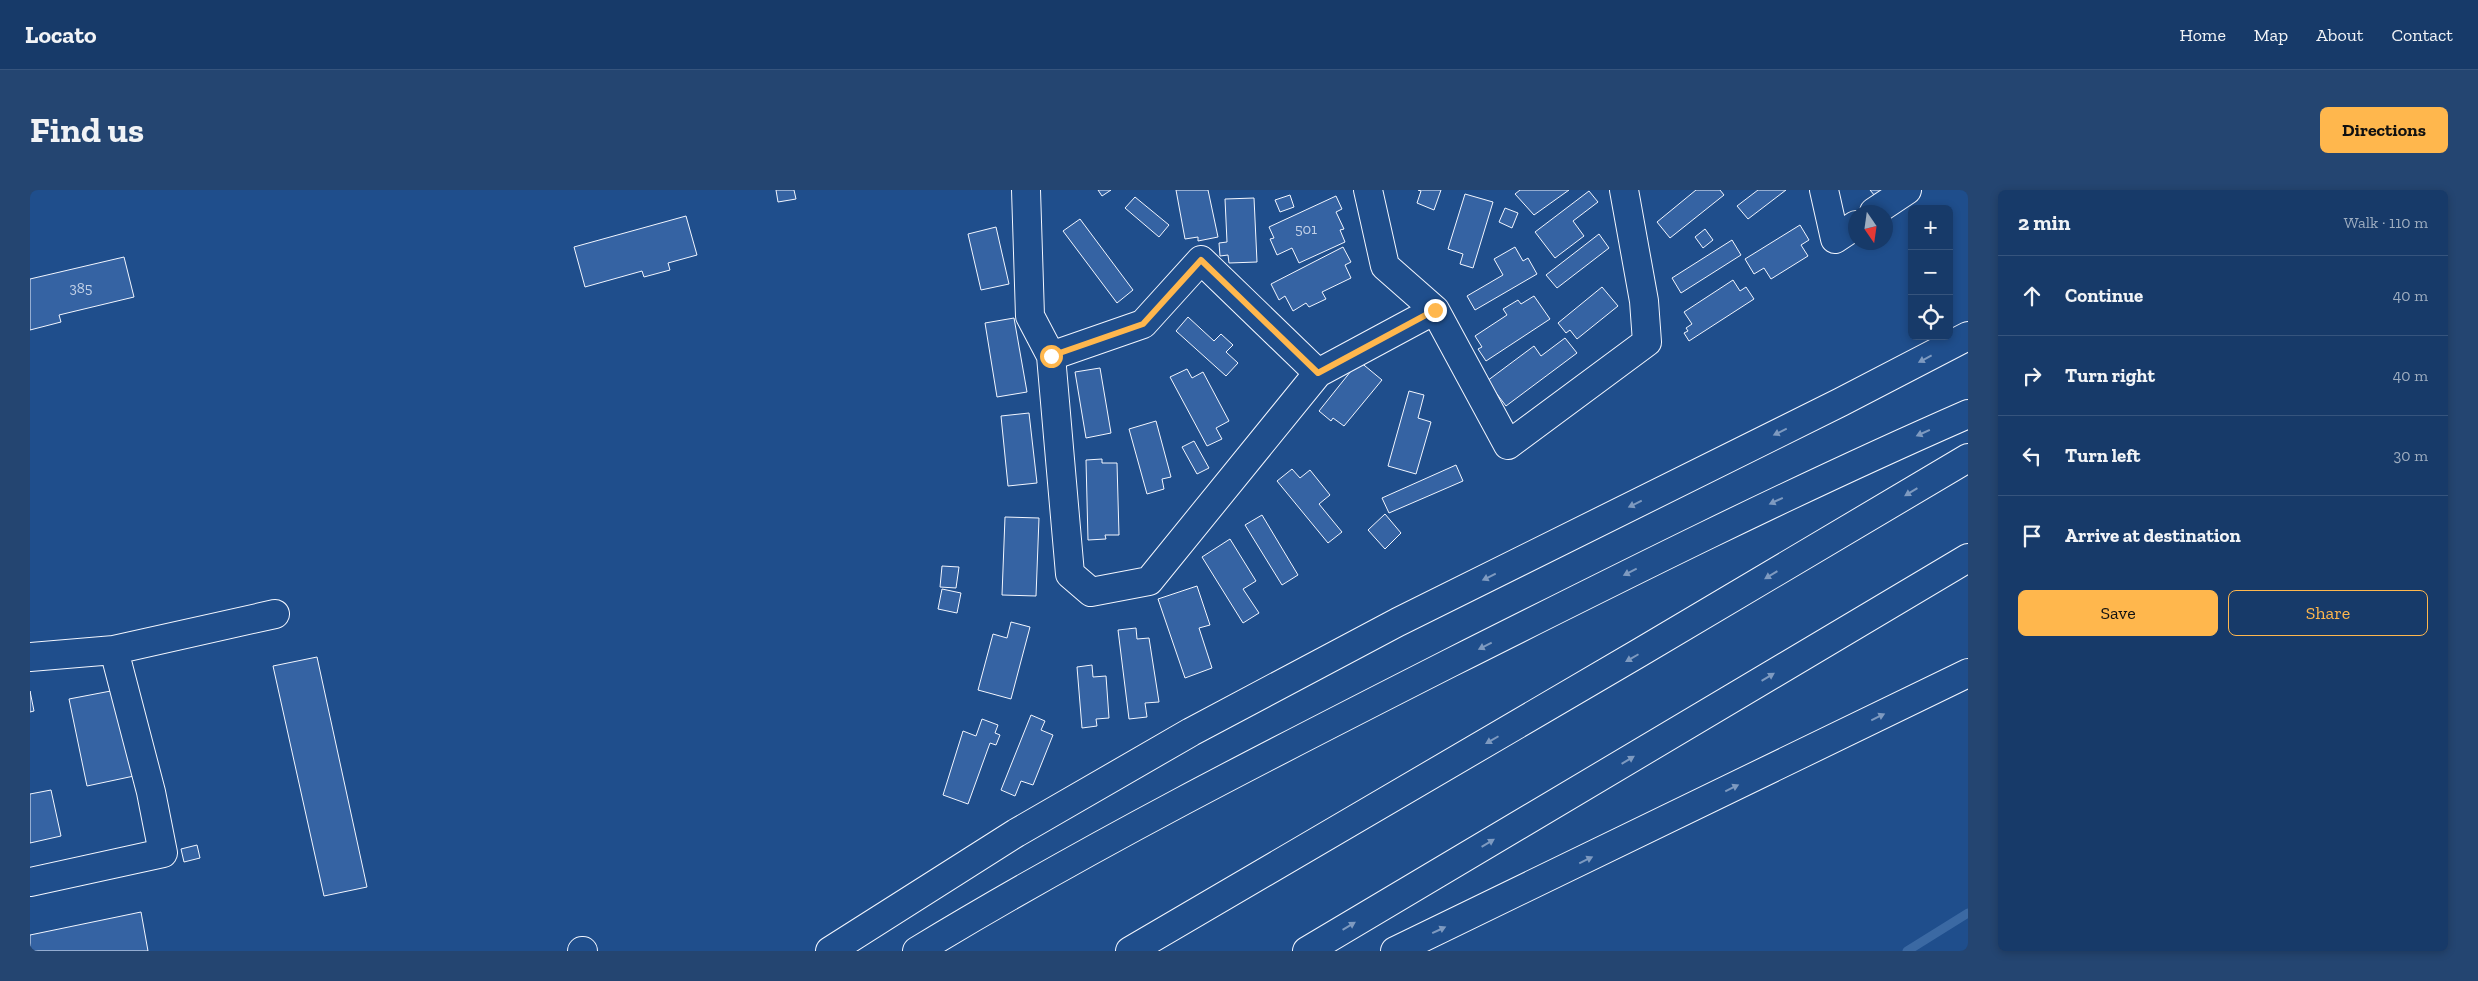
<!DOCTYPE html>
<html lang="en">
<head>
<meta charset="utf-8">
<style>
  body { margin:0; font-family:"Zilla Slab",serif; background:#244571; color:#f1f3f6 }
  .controls { position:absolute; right:15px; top:15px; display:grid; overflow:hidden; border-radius:8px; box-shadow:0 2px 8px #0003 }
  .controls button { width:45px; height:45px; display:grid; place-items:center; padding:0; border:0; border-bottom:1px solid #36547d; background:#173a69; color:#f1f3f6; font:25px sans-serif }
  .compass { position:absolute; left:1818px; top:15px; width:45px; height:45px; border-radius:50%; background:#173a69; box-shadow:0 2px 8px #0003; rotate:167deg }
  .stop { position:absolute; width:15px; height:15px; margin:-11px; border:4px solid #ffb74d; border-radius:50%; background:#fff }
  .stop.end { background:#ffb74d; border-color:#fff; box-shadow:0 1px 5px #0008 }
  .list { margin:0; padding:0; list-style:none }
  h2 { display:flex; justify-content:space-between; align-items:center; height:65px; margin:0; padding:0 20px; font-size:21px }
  h2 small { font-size:16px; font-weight:400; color:#9eadc0 }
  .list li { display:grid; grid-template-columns:32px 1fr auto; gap:15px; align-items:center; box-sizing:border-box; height:80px; padding:0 20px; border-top:1px solid #36547d }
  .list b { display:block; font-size:19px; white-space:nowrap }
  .list em { font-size:16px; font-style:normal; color:#9eadc0 }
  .actions { display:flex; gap:10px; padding:15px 20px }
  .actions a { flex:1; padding:11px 0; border:1px solid #ffb74d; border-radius:8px; text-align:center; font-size:18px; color:#ffb74d }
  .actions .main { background:#ffb74d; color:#111 }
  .icon { flex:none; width:28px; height:28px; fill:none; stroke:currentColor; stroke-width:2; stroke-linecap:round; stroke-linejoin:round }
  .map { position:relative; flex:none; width:1938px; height:761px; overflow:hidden; border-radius:8px }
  header { display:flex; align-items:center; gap:30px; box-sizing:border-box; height:70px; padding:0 25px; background:#173a69; border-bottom:1px solid #36547d }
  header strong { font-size:24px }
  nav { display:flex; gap:28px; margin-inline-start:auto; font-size:18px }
  .intro { display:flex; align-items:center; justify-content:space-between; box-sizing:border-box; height:120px; padding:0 30px }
  h1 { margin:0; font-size:35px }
  .button { padding:12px 22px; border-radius:8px; background:#ffb74d; color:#111; font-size:18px; font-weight:700 }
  main { display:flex; gap:30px; padding:0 30px }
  aside { flex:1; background:#173a69; border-radius:8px; box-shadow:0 2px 8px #0003 }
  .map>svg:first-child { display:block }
</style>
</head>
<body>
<header>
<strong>Locato</strong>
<nav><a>Home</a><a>Map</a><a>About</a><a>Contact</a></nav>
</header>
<div class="intro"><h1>Find us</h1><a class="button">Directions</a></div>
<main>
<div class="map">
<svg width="1938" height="761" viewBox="0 0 1938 761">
  <rect width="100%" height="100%" fill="#1f4e8c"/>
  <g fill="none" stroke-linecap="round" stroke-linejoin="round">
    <path stroke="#3b69a3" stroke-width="9" d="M1877 761 1938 723"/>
  </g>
  <path fill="#3563a3" stroke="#f2f6ff" d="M746 0H764L766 9 748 12Z
    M1068 0H1081L1072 6Z
    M1146 0H1178L1188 47 1168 51V47L1155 49Z
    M1388 0H1411L1404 20 1387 13 1391 1Z
    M1490 0H1539L1504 25 1485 4Z
    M1666 0H1690L1694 5 1640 48 1627 32Z
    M1728 0H1756L1718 29 1707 16Z
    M1840 0H1852L1845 6Z
    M1559 1 1568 12 1543 31 1554 46 1525 68 1505 42Z
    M1435 4 1463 12 1443 78 1430 74 1433 64 1418 59Z
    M1260 5 1264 17 1250 22 1245 10Z
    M1306 6 1312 19 1306 22 1314 39 1310 40 1315 52 1269 73 1262 58 1247 65 1240 49 1244 48 1239 37Z
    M1105 7 1139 35 1129 47 1095 18Z
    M1224 8 1227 72 1199 73 1198 65 1190 66 1189 53 1197 52 1195 9Z
    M1475 18 1488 23 1482 38 1469 32Z
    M656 26 667 65 638 73 640 80 614 87 612 81 555 97 544 57Z
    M1050 29 1103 100 1087 113 1033 41Z
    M1770 35 1779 50 1771 55 1778 66 1741 89 1734 78 1724 84 1715 69Z
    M966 37 979 94 951 100 938 44Z
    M1675 39 1683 50 1673 58 1665 47Z
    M1569 44 1579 58 1527 98 1516 85Z
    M1702 50 1711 65 1651 103 1642 88Z
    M1313 57 1321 72 1315 75 1321 88 1292 102 1296 109 1279 117 1276 113 1263 121 1255 106 1249 110 1241 94Z
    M1485 57 1493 71 1498 68 1507 84 1445 120 1437 106 1473 85 1464 69Z
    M94 67 104 107 29 125 31 132 0 140V89Z
    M1703 90 1710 101 1716 97 1724 109 1659 151 1654 143 1658 141 1656 138 1662 134 1654 122Z
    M1572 97 1588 116 1547 149 1540 140 1536 143 1528 133Z
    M1504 106 1520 129 1456 171 1448 159 1452 157 1445 146 1477 125 1473 119 1488 110 1491 114Z
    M1158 127 1184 151 1191 144 1203 155 1196 162 1208 173 1196 186 1146 141Z
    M984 128 997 202 967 207 955 133Z
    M1535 148 1547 163 1476 216 1457 191 1504 156 1511 166Z
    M1329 171 1352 190 1314 236 1303 228 1301 231 1289 221Z
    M1070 178 1081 243 1056 248 1045 182Z
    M1157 179 1162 188 1173 182 1199 231 1186 238 1192 249 1177 256 1140 187Z
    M1379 201 1394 205 1388 228 1401 232 1386 284 1358 276Z
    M999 223 1007 293 978 296 971 226Z
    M1126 231 1141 287 1132 289 1134 299 1117 304 1099 239Z
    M1164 251 1179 278 1167 284 1152 257Z
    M1072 269V273H1087L1089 345H1075L1076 349 1058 350 1056 270Z
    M1426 275 1433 291 1359 323 1352 308Z
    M1262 279 1270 288 1280 280 1300 305 1289 314 1312 342 1298 353 1247 291Z
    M1355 324 1371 343 1355 359 1338 340Z
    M1232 325 1268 385 1252 395 1215 335Z
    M975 327 1009 328 1006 406 972 405Z
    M1200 349 1226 391 1213 399 1229 423 1213 433 1172 367Z
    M912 376 929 377 926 398 910 397Z
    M1167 396 1180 435 1169 438 1182 478 1155 488 1128 409Z
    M912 399 931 403 927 423 908 419Z
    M981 432 1000 437 981 509 948 500 963 444 977 448Z
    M1106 438 1107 449 1119 448 1129 512 1115 513 1117 527 1099 529 1088 440Z
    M287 467 337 697 294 706 243 476Z
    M1062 475 1063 487 1076 486 1079 528 1066 529 1067 536 1052 538 1047 477Z
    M86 500 104 586 57 596 39 509Z
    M0 501 4 521 0 522Z
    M1001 525 1015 531 1011 540 1023 545 1003 595 991 591 985 606 971 600Z
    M952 529 968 535 965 543 970 545 966 555 960 553 938 614 913 605 933 541 946 546Z
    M21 600 31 646 0 653V604Z
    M167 655 170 668 154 672 151 659Z
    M111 722 118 761H0V745Z"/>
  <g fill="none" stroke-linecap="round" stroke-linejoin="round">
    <defs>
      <path id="minor" d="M996 0 1000 126 1021 166 1113 134 1171 70 1288 183
        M1338 0 1355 76 1405 120
        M1794 0 1805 49 1826 35
        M1844 22 1877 0
        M1021 166 1040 384 1061 402 1119 391 1288 183 1405 120 1478 255 1617 152 1614 111 1594 0
        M84 460 245 424
        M0 467 84 460 121 602 133 663 0 692
        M552 761H553"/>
      <path id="highway" d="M800 761 986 643 1161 542 1368 432 1811 212 1938 146
        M887 761C1060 656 1239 565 1420 473 1591 387 1762 301 1938 224
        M1100 761 1609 463 1938 268
        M1277 761 1938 368
        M1365 761 1938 483"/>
    </defs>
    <use href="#minor" stroke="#f2f6ff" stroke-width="30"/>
    <use href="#highway" stroke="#f2f6ff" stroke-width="30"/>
    <use href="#minor" stroke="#1f4e8c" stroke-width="28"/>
    <use href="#highway" stroke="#1f4e8c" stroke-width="28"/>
  </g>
  <defs><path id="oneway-solid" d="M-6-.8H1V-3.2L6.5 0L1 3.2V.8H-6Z" transform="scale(1.25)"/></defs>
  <g fill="#7e9ac0">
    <use href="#oneway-solid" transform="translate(1895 169) rotate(152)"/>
    <use href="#oneway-solid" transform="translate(1750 242) rotate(154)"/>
    <use href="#oneway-solid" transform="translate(1893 243) rotate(156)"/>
    <use href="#oneway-solid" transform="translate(1881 302) rotate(149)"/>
    <use href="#oneway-solid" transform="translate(1746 311) rotate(155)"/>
    <use href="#oneway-solid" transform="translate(1605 314) rotate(154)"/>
    <use href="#oneway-solid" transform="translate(1600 382) rotate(153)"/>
    <use href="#oneway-solid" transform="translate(1741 385) rotate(149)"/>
    <use href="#oneway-solid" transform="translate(1459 387) rotate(154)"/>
    <use href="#oneway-solid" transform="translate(1455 456) rotate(153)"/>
    <use href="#oneway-solid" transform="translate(1602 468) rotate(150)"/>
    <use href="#oneway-solid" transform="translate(1738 487) rotate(-31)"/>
    <use href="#oneway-solid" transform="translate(1848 527) rotate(-26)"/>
    <use href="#oneway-solid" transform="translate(1462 550) rotate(150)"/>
    <use href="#oneway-solid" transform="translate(1598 570) rotate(-31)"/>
    <use href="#oneway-solid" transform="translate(1702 598) rotate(-26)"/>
    <use href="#oneway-solid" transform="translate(1458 653) rotate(-31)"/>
    <use href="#oneway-solid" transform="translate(1556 670) rotate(-26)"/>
    <use href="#oneway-solid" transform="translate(1319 736) rotate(-31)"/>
    <use href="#oneway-solid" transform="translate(1409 740) rotate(-25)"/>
  </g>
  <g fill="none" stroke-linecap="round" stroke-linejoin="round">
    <path stroke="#ffb74d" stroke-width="6" d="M1021 166 1113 134 1171 70 1288 183 1405 120"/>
  </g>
  <g text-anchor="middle" stroke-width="4" stroke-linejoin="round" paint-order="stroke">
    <g font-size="15" fill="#c3d1e8">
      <text x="1276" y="44">501</text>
      <text x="51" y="103">385</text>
    </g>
  </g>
</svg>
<div class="controls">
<button>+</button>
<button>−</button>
<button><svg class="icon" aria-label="locate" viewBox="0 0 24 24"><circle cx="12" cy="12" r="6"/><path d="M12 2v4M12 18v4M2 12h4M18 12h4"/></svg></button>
</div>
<svg class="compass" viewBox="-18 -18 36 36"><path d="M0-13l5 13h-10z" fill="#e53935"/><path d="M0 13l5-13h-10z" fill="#9eadc0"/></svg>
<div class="stop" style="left:1021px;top:166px"></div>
<div class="stop end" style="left:1405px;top:120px"></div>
</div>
<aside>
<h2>2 min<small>Walk · 110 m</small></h2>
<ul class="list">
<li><svg class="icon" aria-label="ahead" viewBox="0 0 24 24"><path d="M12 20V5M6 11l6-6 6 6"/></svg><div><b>Continue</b></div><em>40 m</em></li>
<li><svg class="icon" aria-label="right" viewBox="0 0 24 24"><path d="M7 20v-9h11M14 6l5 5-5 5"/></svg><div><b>Turn right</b></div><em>40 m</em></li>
<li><svg class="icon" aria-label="left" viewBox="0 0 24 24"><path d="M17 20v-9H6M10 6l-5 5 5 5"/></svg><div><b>Turn left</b></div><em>30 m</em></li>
<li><svg class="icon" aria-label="arrive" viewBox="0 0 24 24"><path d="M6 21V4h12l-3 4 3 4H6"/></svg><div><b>Arrive at destination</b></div></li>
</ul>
<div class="actions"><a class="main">Save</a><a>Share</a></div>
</aside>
</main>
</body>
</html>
